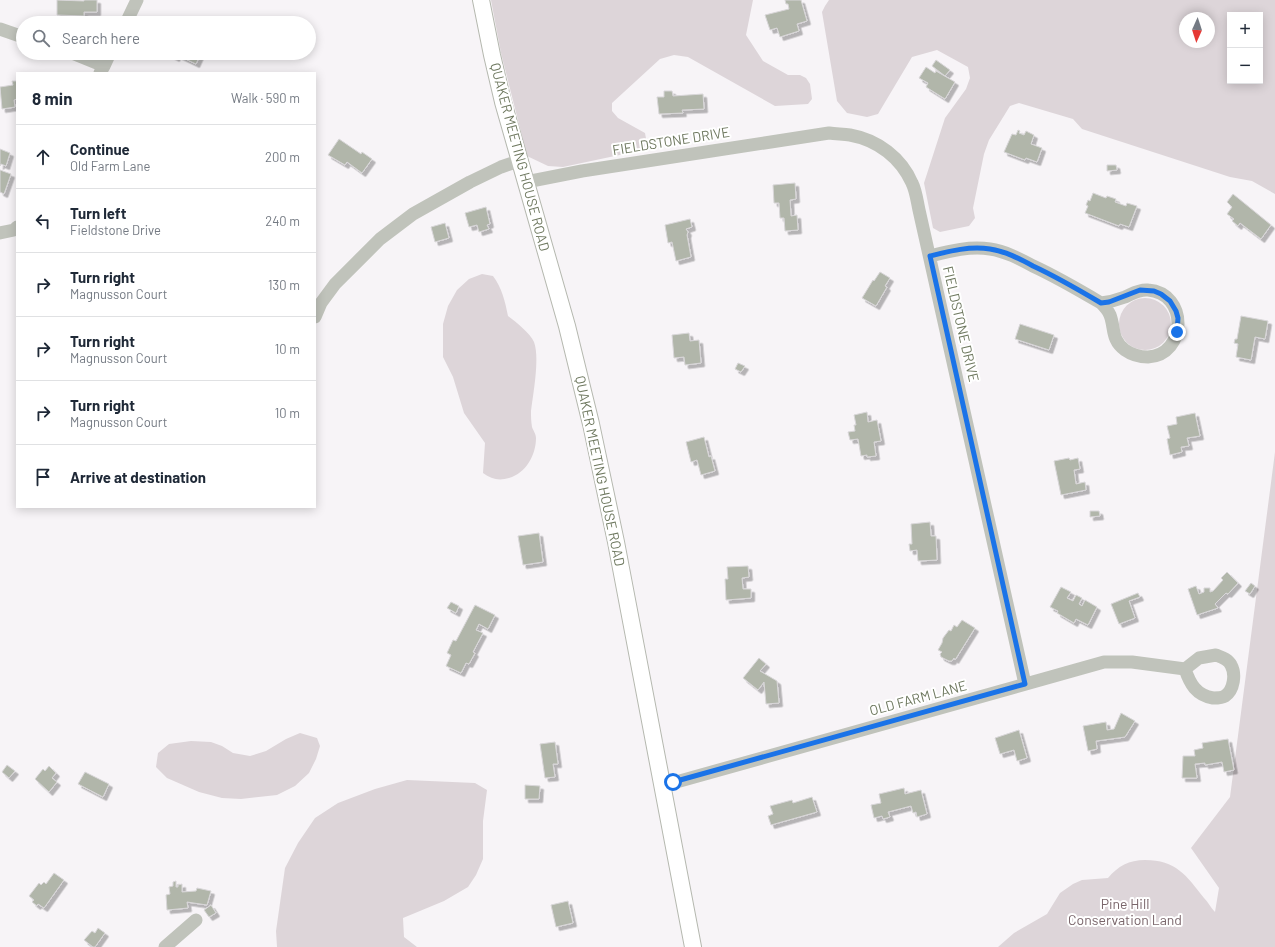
<!DOCTYPE html>
<html lang="en">
<head>
<meta charset="utf-8">
<style>
  body { margin:0; font-family:Barlow,sans-serif; background:#f6f6f7; color:#1f2937 }
  .controls { position:absolute; right:12px; top:12px; display:grid; overflow:hidden; border-radius:0px; box-shadow:0 2px 10px #0003 }
  .controls button { width:36px; height:36px; display:grid; place-items:center; padding:0; border:0; border-bottom:1px solid #e0e1e3; background:#fff; color:#1f2937; font:20px sans-serif }
  .compass { position:absolute; left:1179px; top:12px; width:36px; height:36px; border-radius:50%; background:#fff; box-shadow:0 2px 10px #0003; rotate:183deg }
  .stop { position:absolute; width:12px; height:12px; margin:-9px; border:3px solid #1a73e8; border-radius:50%; background:#fff }
  .stop.end { background:#1a73e8; border-color:#fff; box-shadow:0 1px 4px #0008 }
  .list { margin:0; padding:0; list-style:none }
  h2 { display:flex; justify-content:space-between; align-items:center; height:52px; margin:0; padding:0 16px; font-size:17px }
  h2 small { font-size:13px; font-weight:400; color:#747a83 }
  .list li { display:grid; grid-template-columns:26px 1fr auto; gap:12px; align-items:center; box-sizing:border-box; height:64px; padding:0 16px; border-top:1px solid #e0e1e3 }
  .list b { display:block; font-size:15px; white-space:nowrap }
  .list p { margin:0; font-size:13px; white-space:nowrap; color:#747a83 }
  .list em { font-size:13px; font-style:normal; color:#747a83 }
  .icon { flex:none; width:22px; height:22px; fill:none; stroke:currentColor; stroke-width:2; stroke-linecap:round; stroke-linejoin:round }
  .map { position:relative; flex:none; width:1275px; height:947px; overflow:hidden }
  .search { position:absolute; background:#fff; box-shadow:0 2px 10px #0003; left:16px; top:16px; width:300px; height:44px; display:flex; align-items:center; gap:10px; box-sizing:border-box; padding:0 14px; border-radius:22px; color:#747a83; font-size:15px }
  .panel { position:absolute; background:#fff; box-shadow:0 2px 10px #0003; left:16px; top:72px; width:300px; height:436px; border-radius:0px }
  .map>svg:first-child { display:block }
</style>
</head>
<body>
<div class="map">
<svg width="1275" height="947" viewBox="0 0 1275 947">
  <defs>
    <filter id="shadow"><feDropShadow dx="3.5" dy="3.5" stdDeviation="0" flood-color="#0004"/></filter>
  </defs>
  <rect width="100%" height="100%" fill="#f7f4f7"/>
  <path fill="#ddd5d9" fill-rule="evenodd" d="M491 0H753L746 35 763 61 788 75H800L806 78 810 84 812 99 808 104 775 106 688 57 674 55 660 59 612 103V111L618 118 645 133 647 144 643 150 563 167 548 166 527 156 501 53Z
    M829 0H1275V194L1252 181 1230 177 1082 129 1073 119 1019 103 1010 106 989 140 984 154 973 208 975 218 969 226 940 232 933 228 924 183 945 118 966 89 970 78 968 67 937 50 912 57 878 114 867 117 847 113 837 101 822 12 825 6ZM1230 15H1260V81H1230ZM1185 18H1209V42H1185Z
    M482 274 493 276C502 288 505 301 508 316 516 322 530 333 534 342 540 358 533 394 531 411 531 417 531 421 532 427 533 430 536 434 536 438 536 455 526 473 509 478 499 481 491 479 483 473L485 443 464 413 453 377 443 357V324L448 306 457 290 469 279Z
    M1119 324a26 26 0 1 1 52 0a26 26 0 1 1-52 0Z
    M1275 452V947H998L1014 933 1047 914 1060 893 1073 884 1082 880 1108 878C1118 866 1129 860 1145 860 1176 860 1186 875 1204 898 1208 902 1211 908 1215 912L1219 888 1191 848 1230 797Z
    M300 733 317 738 320 746 316 759 309 773 295 786 277 795 241 799 222 798 199 792 167 778 156 767 158 753 169 744 191 741 211 742 222 746 233 753 250 756 266 751 286 739Z
    M407 780 475 783 487 790 483 821V859L476 875 468 887 444 901 403 918 404 937 417 947H277L276 931 285 868 298 843 315 818 338 803 375 789Z"/>
  <path fill="#b1b6aa" stroke="#d8d6d8" filter="url(#shadow)" d="M57 0 84 1V0H97V12H84V16L57 15Z
    M785 0H801L807 21 797 24 799 31 780 37 777 28 770 30 765 15 789 9 788 4H786Z
    M166 53H201L196 64 177 55 176 58Z
    M936 60 950 70 945 76 932 66Z
    M926 67 935 73 936 71 955 82 945 99 926 87 928 83 919 78Z
    M12 81H17V99L14 100 15 107 2 109 0 87 13 85Z
    M664 91H672L673 96 703 94 704 109 682 110 683 113 659 114 657 97H664Z
    M1018 130 1020 131 1019 133 1024 135 1026 131 1034 135 1031 144 1042 148 1037 162 1026 158 1025 160 1004 152 1012 134 1016 135Z
    M339 139 361 154 362 152 372 159 362 173 347 162 345 165 328 155Z
    M0 149 10 153 6 166 1 164 0 166Z
    M1107 165H1116L1117 170 1107 171Z
    M0 170 11 174 4 194 0 192Z
    M795 183 796 199 790 200 791 216 797 215 798 230 785 231 784 218H780L779 203H774L773 185Z
    M1093 193 1106 198 1107 196 1116 199 1115 202 1126 206 1127 203 1137 206 1129 227 1120 224 1119 226 1085 213 1088 206 1086 205 1088 200 1090 201Z
    M1233 194 1271 225 1261 239 1240 223 1238 226 1232 221 1234 219 1227 214 1232 207 1227 202Z
    M486 207 490 224 487 225 489 229 479 232 477 225 469 227 465 213Z
    M690 219 692 227 686 229 688 232 687 235 691 257 676 261 672 242 668 243 665 225Z
    M445 223 449 238 435 242 431 227Z
    M880 272 890 278 885 286 887 287 876 306 862 298 873 280 874 281Z
    M1241 316 1268 321 1265 339 1255 337 1251 360 1236 357 1238 344 1234 343 1235 339H1237Z
    M1020 324 1054 335 1049 350 1015 339Z
    M689 333 690 341 699 340 701 363 685 365 684 357 674 358 672 335Z
    M738 363 745 366 741 372 735 369Z
    M867 412 868 422 877 420 881 441 874 442 876 456 867 457V455L861 456 858 439 850 440 848 432 855 431 854 425H856L854 415Z
    M1195 413 1200 436 1187 438 1189 446 1181 447 1182 452 1170 455 1167 439 1170 438 1167 426 1177 424 1176 417Z
    M704 437 709 457 711 456 715 471 701 475 697 460 691 462 686 442Z
    M1069 458 1070 460 1078 458 1080 469 1074 470 1076 484 1085 482 1086 490 1061 495 1054 461Z
    M1090 511H1099L1100 516 1090 517Z
    M930 522 931 536H936L937 560 918 561 917 550 910 551 909 544H912L911 524Z
    M539 533 543 562 523 565 518 536Z
    M748 566 749 577 742 578 743 589H751V598L726 600 725 579H728L727 567Z
    M1227 572 1238 583 1228 594 1226 593 1215 604 1218 608 1197 615 1188 589 1196 586 1199 594 1204 592V588H1210V592L1213 591 1223 580 1221 578Z
    M1251 583 1255 586 1250 594 1245 591Z
    M1061 587 1071 592 1067 598 1073 601 1076 595 1082 598 1079 604 1082 606 1085 600 1097 607 1088 625 1076 619 1074 623 1057 613 1058 611 1050 607Z
    M1138 593 1140 597 1129 601 1135 618 1119 624 1111 604Z
    M451 602 459 606 456 613 447 608Z
    M475 605 495 615 488 629 479 624 476 630 483 633 473 652 475 653 469 664 466 663 461 673 446 666 451 655 447 653 453 640 456 641Z
    M962 620 975 628 955 660 954 658 952 661H949L941 657 940 654 942 652 938 650 942 643 943 638 949 630 951 631 954 625 957 627Z
    M759 658 766 664 760 671 777 681 779 703 766 704 764 682 758 690 743 678Z
    M1121 713 1135 721 1125 737 1096 741 1097 749 1088 751 1083 726 1106 722 1107 730 1114 729Z
    M1019 730 1027 758 1017 761 1014 750 1000 754 995 738Z
    M1228 739 1234 770 1224 772 1222 762 1205 765V763L1195 764 1197 778H1182L1183 756H1195L1194 750 1203 748 1202 743Z
    M555 742 558 764H553L555 777 545 778 540 744Z
    M7 765 15 771 9 778 2 772Z
    M49 766 56 773 52 778 57 782 49 792 35 779 43 769 45 771Z
    M85 772 109 784 103 797 78 784Z
    M525 785 540 786 539 799H525Z
    M904 788 905 794 921 790 927 814 917 817 916 812 913 813 911 806 888 812 890 817 883 819 882 816 874 818 871 805 881 803 879 794Z
    M812 797 817 812 771 825 768 816 773 814 770 806 792 800 793 803Z
    M54 873 64 880 44 908 38 904 37 906 32 902 34 900 29 896 39 883 41 885 44 882 46 884Z
    M176 881V887H178V885L182 884V892L196 891 197 888 211 891 207 905 187 902 188 908 167 910 166 895 170 894 169 887 173 886V882Z
    M568 901 573 923 556 927 551 905Z
    M211 905 216 913 209 917 204 910Z
    M98 928 105 933 95 947H93L84 940 92 931 95 933Z"/>
  <g fill="none" stroke-linecap="round" stroke-linejoin="round">
    <defs>
      <path id="major" d="M481 0 492 55 503 102 567 326 591 424 616 542 693 947"/>
    </defs>
    <use href="#major" stroke="#b5b8af" stroke-width="18"/>
    <path stroke="#c0c3bb" stroke-width="13" d="M126 23 137 0
      M0 29 23 37
      M72 53 104 66 100 73
      M104 66 110 53
      M526 182 582 171 829 133C836 134 843 134 850 135 878 140 901 158 912 183 916 191 917 201 919 210L1025 684
      M0 233 14 230 17 227
      M930 256C950 251 969 246 990 249 1005 251 1020 259 1033 266 1057 277 1079 290 1101 303 1105 307 1108 310 1110 315 1115 328 1111 340 1125 350 1132 355 1140 357 1148 357 1187 355 1189 293 1148 290 1139 289 1132 294 1125 297 1117 300 1109 302 1101 303
      M315 317 321 303 335 284 380 239 413 214 470 182 501 167 521 160
      M1216 655C1221 657 1228 659 1231 665 1236 674 1234 690 1225 696 1222 698 1217 698 1213 698 1196 695 1190 684 1185 669L1199 658Z
      M662 786 1104 662H1132L1185 669
      M165 947 196 920"/>
    <use href="#major" stroke="#fff" stroke-width="16"/>
  </g>
  <g fill="none" stroke-linecap="round" stroke-linejoin="round">
    <path stroke="#1a73e8" stroke-width="5" d="M673 782 1025 684 930 256C950 251 969 246 990 249 1005 251 1020 259 1033 266 1057 277 1079 290 1101 303L1109 302 1140 290 1154 291 1161 294 1170 301 1176 311 1178 318 1177 332"/>
  </g>
  <g text-anchor="middle" stroke-width="4" stroke-linejoin="round" paint-order="stroke">
    <g font-size="14" fill="#6e785f" stroke="#fff">
      <text transform="translate(671 141) rotate(-9)" y="5">FIELDSTONE DRIVE</text>
      <text transform="translate(520 157) rotate(75)" y="5">QUAKER MEETING HOUSE ROAD</text>
      <text transform="translate(961 324) rotate(77)" y="5">FIELDSTONE DRIVE</text>
      <text transform="translate(600 471) rotate(78)" y="5">QUAKER MEETING HOUSE ROAD</text>
      <text transform="translate(918 698) rotate(-15)" y="5">OLD FARM LANE</text>
    </g>
    <g font-size="14" fill="#7a666b" stroke="#fff">
      <text x="1125" y="909">Pine Hill<tspan x="1125" dy="16">Conservation Land</tspan></text>
    </g>
  </g>
</svg>
<div class="controls">
<button>+</button>
<button>−</button>
</div>
<svg class="compass" viewBox="-18 -18 36 36"><path d="M0-13l5 13h-10z" fill="#e53935"/><path d="M0 13l5-13h-10z" fill="#747a83"/></svg>
<div class="stop" style="left:673px;top:782px"></div>
<div class="stop end" style="left:1177px;top:332px"></div>
<div class="search"><svg class="icon" aria-label="search" viewBox="0 0 24 24"><circle cx="10" cy="10" r="6"/><path d="M15 15l6 6"/></svg>Search here</div>
<section class="panel">
<h2>8 min<small>Walk · 590 m</small></h2>
<ul class="list">
<li><svg class="icon" aria-label="ahead" viewBox="0 0 24 24"><path d="M12 20V5M6 11l6-6 6 6"/></svg><div><b>Continue</b><p>Old Farm Lane</p></div><em>200 m</em></li>
<li><svg class="icon" aria-label="left" viewBox="0 0 24 24"><path d="M17 20v-9H6M10 6l-5 5 5 5"/></svg><div><b>Turn left</b><p>Fieldstone Drive</p></div><em>240 m</em></li>
<li><svg class="icon" aria-label="right" viewBox="0 0 24 24"><path d="M7 20v-9h11M14 6l5 5-5 5"/></svg><div><b>Turn right</b><p>Magnusson Court</p></div><em>130 m</em></li>
<li><svg class="icon" aria-label="right" viewBox="0 0 24 24"><path d="M7 20v-9h11M14 6l5 5-5 5"/></svg><div><b>Turn right</b><p>Magnusson Court</p></div><em>10 m</em></li>
<li><svg class="icon" aria-label="right" viewBox="0 0 24 24"><path d="M7 20v-9h11M14 6l5 5-5 5"/></svg><div><b>Turn right</b><p>Magnusson Court</p></div><em>10 m</em></li>
<li><svg class="icon" aria-label="arrive" viewBox="0 0 24 24"><path d="M6 21V4h12l-3 4 3 4H6"/></svg><div><b>Arrive at destination</b></div></li>
</ul>
</section>
</div>
</body>
</html>
